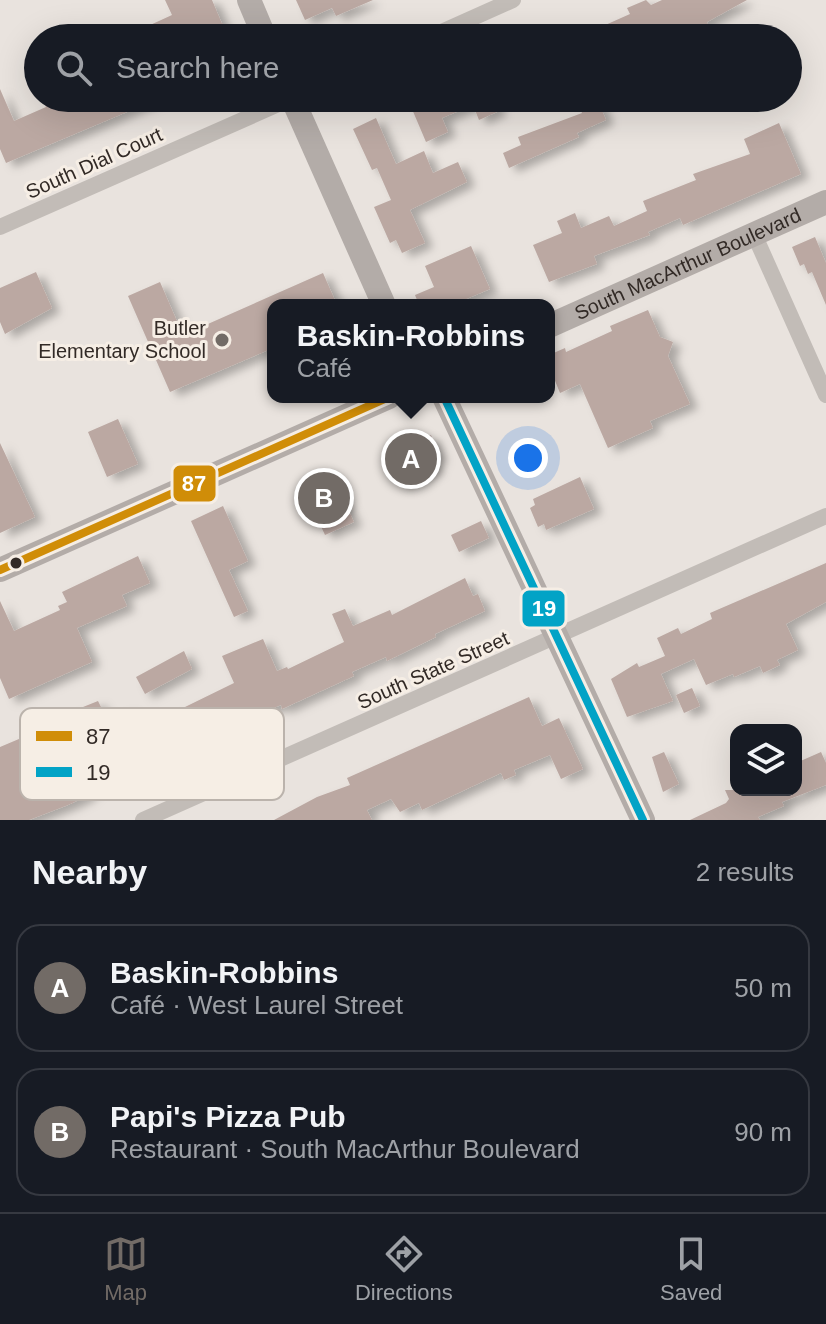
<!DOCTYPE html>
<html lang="en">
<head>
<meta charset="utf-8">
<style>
  body { margin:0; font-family:Arial,sans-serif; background:#20242c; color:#f1f3f6 }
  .controls { position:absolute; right:24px; bottom:24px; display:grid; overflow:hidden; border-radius:16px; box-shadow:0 8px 32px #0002 }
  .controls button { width:72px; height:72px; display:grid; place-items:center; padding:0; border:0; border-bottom:2px solid #363941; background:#171b24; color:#f1f3f6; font:40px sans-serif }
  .you { position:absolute; left:528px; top:458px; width:28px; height:28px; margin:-20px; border:6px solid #fff; border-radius:50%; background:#1a73e8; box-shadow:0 0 0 12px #1a73e833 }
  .badge { display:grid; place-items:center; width:52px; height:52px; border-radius:50%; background:#726b66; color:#fff; font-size:26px; font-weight:700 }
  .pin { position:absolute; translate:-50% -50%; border:4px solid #fff; box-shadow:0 2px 8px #0006 }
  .popup { position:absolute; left:267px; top:299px; width:288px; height:104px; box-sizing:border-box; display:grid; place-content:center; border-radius:16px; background:#171b24; filter:drop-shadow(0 2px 6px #0005); font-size:26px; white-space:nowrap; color:#9ea1a6 }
  .popup b { font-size:30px; color:#f1f3f6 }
  .popup::after { content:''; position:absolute; left:50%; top:100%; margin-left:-16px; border:16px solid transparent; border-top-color:#171b24 }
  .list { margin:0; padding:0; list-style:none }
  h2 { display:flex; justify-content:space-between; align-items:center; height:104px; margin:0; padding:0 32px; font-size:34px }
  h2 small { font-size:26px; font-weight:400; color:#9ea1a6 }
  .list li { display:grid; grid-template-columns:52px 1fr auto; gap:24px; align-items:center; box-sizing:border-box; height:128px; margin:0 16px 16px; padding:0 16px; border:2px solid #363941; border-radius:24px }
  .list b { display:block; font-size:30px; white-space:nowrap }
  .list p { margin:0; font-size:26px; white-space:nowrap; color:#9ea1a6 }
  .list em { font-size:26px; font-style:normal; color:#9ea1a6 }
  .icon { flex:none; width:44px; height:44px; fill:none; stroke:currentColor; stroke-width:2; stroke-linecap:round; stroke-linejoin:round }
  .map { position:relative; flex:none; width:826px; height:820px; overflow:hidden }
  .search { position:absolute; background:#171b24; box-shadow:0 8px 32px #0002; left:24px; right:24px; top:24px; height:88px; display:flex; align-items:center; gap:20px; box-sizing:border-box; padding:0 28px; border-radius:44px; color:#9ea1a6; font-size:30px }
  .sheet { height:392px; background:#171b24 }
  nav { display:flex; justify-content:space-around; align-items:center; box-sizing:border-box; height:112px; border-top:2px solid #363941; background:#171b24; font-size:22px; color:#9ea1a6 }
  nav a { display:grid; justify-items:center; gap:4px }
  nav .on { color:#726b66 }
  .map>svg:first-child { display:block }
</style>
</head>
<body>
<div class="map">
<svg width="826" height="820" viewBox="0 0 826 820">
  <defs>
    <filter id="shadow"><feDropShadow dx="8" dy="4.5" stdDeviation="4" flood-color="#0004"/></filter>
  </defs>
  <rect width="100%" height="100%" fill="#e9e3de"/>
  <path fill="#bba8a2" filter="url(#shadow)" d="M165 0H212L228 38H154L148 26 172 15Z
    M296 0H373L336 16 332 8 305 20Z
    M646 0 651 5 662 0H747L707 22 714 38H697L692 25 663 38H576L630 14 627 8Z
    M0 89 14 121 46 107 44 103 57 98H160L6 163 0 149Z
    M419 98H493L499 111 479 120 473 105 442 118 448 132 426 142 409 102Z
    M598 101 606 120 577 133 579 137 509 168 503 153 521 145 518 137 582 113 580 109Z
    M376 118 396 164 424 151 433 173 458 162 467 182 410 210 425 243 402 253 396 240 390 243 374 207 391 200 377 168 372 170 353 129Z
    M779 123 801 174 683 225 680 218 648 232 650 235 594 256 597 264 549 282 533 245 562 233 557 221 575 213 581 228 609 216 614 226 647 211 643 201 696 180 693 174 750 154 744 139Z
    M815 237 826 263V305L812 272 808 274 804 264 800 266 792 247Z
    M471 246 490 289 452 305H419L415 295 434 287 425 266Z
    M36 272 52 308 5 334 0 322V288Z
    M323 273 337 305H273V348L170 392 128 296 160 282 183 335Z
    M648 310 660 337 673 342 668 356 690 404 650 421 653 428 608 448 580 384 560 393 549 366V355L565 348 566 352 612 331 610 326Z
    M118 419 138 464 107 477 88 432Z
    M431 435 440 458 433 461 436 469 400 484 387 454Z
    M0 443 35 517 0 533Z
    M330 472 354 522 325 535 302 485Z
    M580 477 594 509 546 530 544 524 538 527 530 508 535 505 533 499Z
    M223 506 248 561 229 570 248 611 234 617 191 521Z
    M481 521 489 538 459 552 451 535Z
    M138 556 150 583 122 595 127 606 77 628 92 662 9 699 0 678V601L14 631 60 610 58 606 67 602 62 592Z
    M826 563V602L786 624 798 650 777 660 780 665 763 673 760 666 734 677 733 674 706 685 694 659 661 674 673 701 627 717 611 679 637 663 639 667 665 656 657 638 678 628 681 634 712 619 710 613Z
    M465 578 473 596 478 594 485 611 435 634 436 637 387 661 386 657 352 672 354 676 282 709 281 705 219 730 196 745 87 792 89 795 68 805 29 820H0V747L26 736 41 769 45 767 48 775 83 759 72 733 66 736 58 717 98 701 106 717 128 708 138 730 234 683 222 656 263 639 277 671 287 667 288 669 344 642 332 614 345 609 353 626 390 610 392 615Z
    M184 651 192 669 145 694 136 677Z
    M692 688 700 706 684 713 676 695Z
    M529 697 542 726 559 718 583 769 561 779 550 755 514 770 516 775 504 780 501 773 422 810 419 803 400 812 391 799 367 810 372 820H274L317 797 350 785 347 778Z
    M664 752 679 784 663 792 652 757Z
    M821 752 826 763V785L782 802 784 806 758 817 760 820H690L726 803 729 799 725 790H796V763Z"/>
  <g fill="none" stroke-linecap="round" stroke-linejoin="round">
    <path stroke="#c2bcb7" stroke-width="16" d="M428 38 513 0
      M0 227 292 98
      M754 234 826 395
      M143 820 826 516"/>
    <g stroke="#b3aca8" stroke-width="24">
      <path d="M249 0 265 38"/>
      <path d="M292 98 384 305"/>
      <path id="s1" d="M549 326 826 202"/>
      <path d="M444 397 643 820"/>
      <path d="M0 570 389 397"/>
    </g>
    <defs>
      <path id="bus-1" d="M0 570 389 397"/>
      <path id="bus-2" d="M444 397 643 820"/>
    </defs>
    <use href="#bus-1" stroke="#f6eee5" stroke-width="14"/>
    <use href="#bus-2" stroke="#f6eee5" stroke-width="14"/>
    <use href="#bus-1" stroke="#d08d08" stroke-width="8"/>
    <use href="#bus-2" stroke="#02a3c6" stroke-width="8"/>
  </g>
  <circle fill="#726b66" stroke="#f6eee5" stroke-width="3" cx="222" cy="340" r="8"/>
  <circle fill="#322a26" stroke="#f6eee5" stroke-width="3" cx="16" cy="563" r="7"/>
  <g text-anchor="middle" stroke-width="6" stroke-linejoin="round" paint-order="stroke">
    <g font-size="20" fill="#322a26" stroke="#f6eee5">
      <text transform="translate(94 163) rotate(-24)" y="7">South Dial Court</text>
      <text dy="7" stroke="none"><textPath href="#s1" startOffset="152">South MacArthur Boulevard</textPath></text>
      <text transform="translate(433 670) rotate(-24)" y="7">South State Street</text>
    </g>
    <g font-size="20" fill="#322a26" stroke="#f6eee5" text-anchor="end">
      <text x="206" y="335">Butler<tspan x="206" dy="23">Elementary School</tspan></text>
    </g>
  </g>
  <rect x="20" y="708" width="264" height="92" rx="12" fill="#f6eee5" stroke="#bbb3ac" stroke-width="2"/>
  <rect x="36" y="731" width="36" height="10" fill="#d08d08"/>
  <rect x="36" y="767" width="36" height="10" fill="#02a3c6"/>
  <g font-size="22" fill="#322a26">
    <text x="86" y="744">87</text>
    <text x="86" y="780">19</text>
  </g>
  <g stroke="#f6eee5" stroke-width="3">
    <rect x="172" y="464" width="45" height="39" rx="8" fill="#d08d08"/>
    <rect x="521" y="589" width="45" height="39" rx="8" fill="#02a3c6"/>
  </g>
  <g font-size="22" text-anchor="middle" font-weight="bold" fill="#fff">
    <text x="194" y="491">87</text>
    <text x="544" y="616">19</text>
  </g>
</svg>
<div class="controls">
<button><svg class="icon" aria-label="layers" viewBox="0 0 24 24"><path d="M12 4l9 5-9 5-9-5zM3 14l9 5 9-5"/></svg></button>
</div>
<div class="you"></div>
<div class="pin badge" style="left:411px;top:459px">A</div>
<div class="popup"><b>Baskin-Robbins</b>Café</div>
<div class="pin badge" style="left:324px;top:498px">B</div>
<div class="search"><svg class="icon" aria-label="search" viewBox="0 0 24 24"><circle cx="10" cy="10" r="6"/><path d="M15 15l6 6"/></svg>Search here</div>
</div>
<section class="sheet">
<h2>Nearby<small>2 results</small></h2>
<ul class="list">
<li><span class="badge">A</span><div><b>Baskin-Robbins</b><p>Café · West Laurel Street</p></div><em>50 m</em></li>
<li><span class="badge">B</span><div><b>Papi's Pizza Pub</b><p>Restaurant · South MacArthur Boulevard</p></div><em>90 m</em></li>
</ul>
</section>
<nav>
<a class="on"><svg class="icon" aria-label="map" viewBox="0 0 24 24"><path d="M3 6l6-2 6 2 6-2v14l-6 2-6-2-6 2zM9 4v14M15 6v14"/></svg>Map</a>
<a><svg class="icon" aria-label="directions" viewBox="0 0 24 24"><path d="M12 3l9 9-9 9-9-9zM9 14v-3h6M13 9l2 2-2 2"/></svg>Directions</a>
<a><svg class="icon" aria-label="saved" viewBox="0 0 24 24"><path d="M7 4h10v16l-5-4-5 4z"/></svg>Saved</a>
</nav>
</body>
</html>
